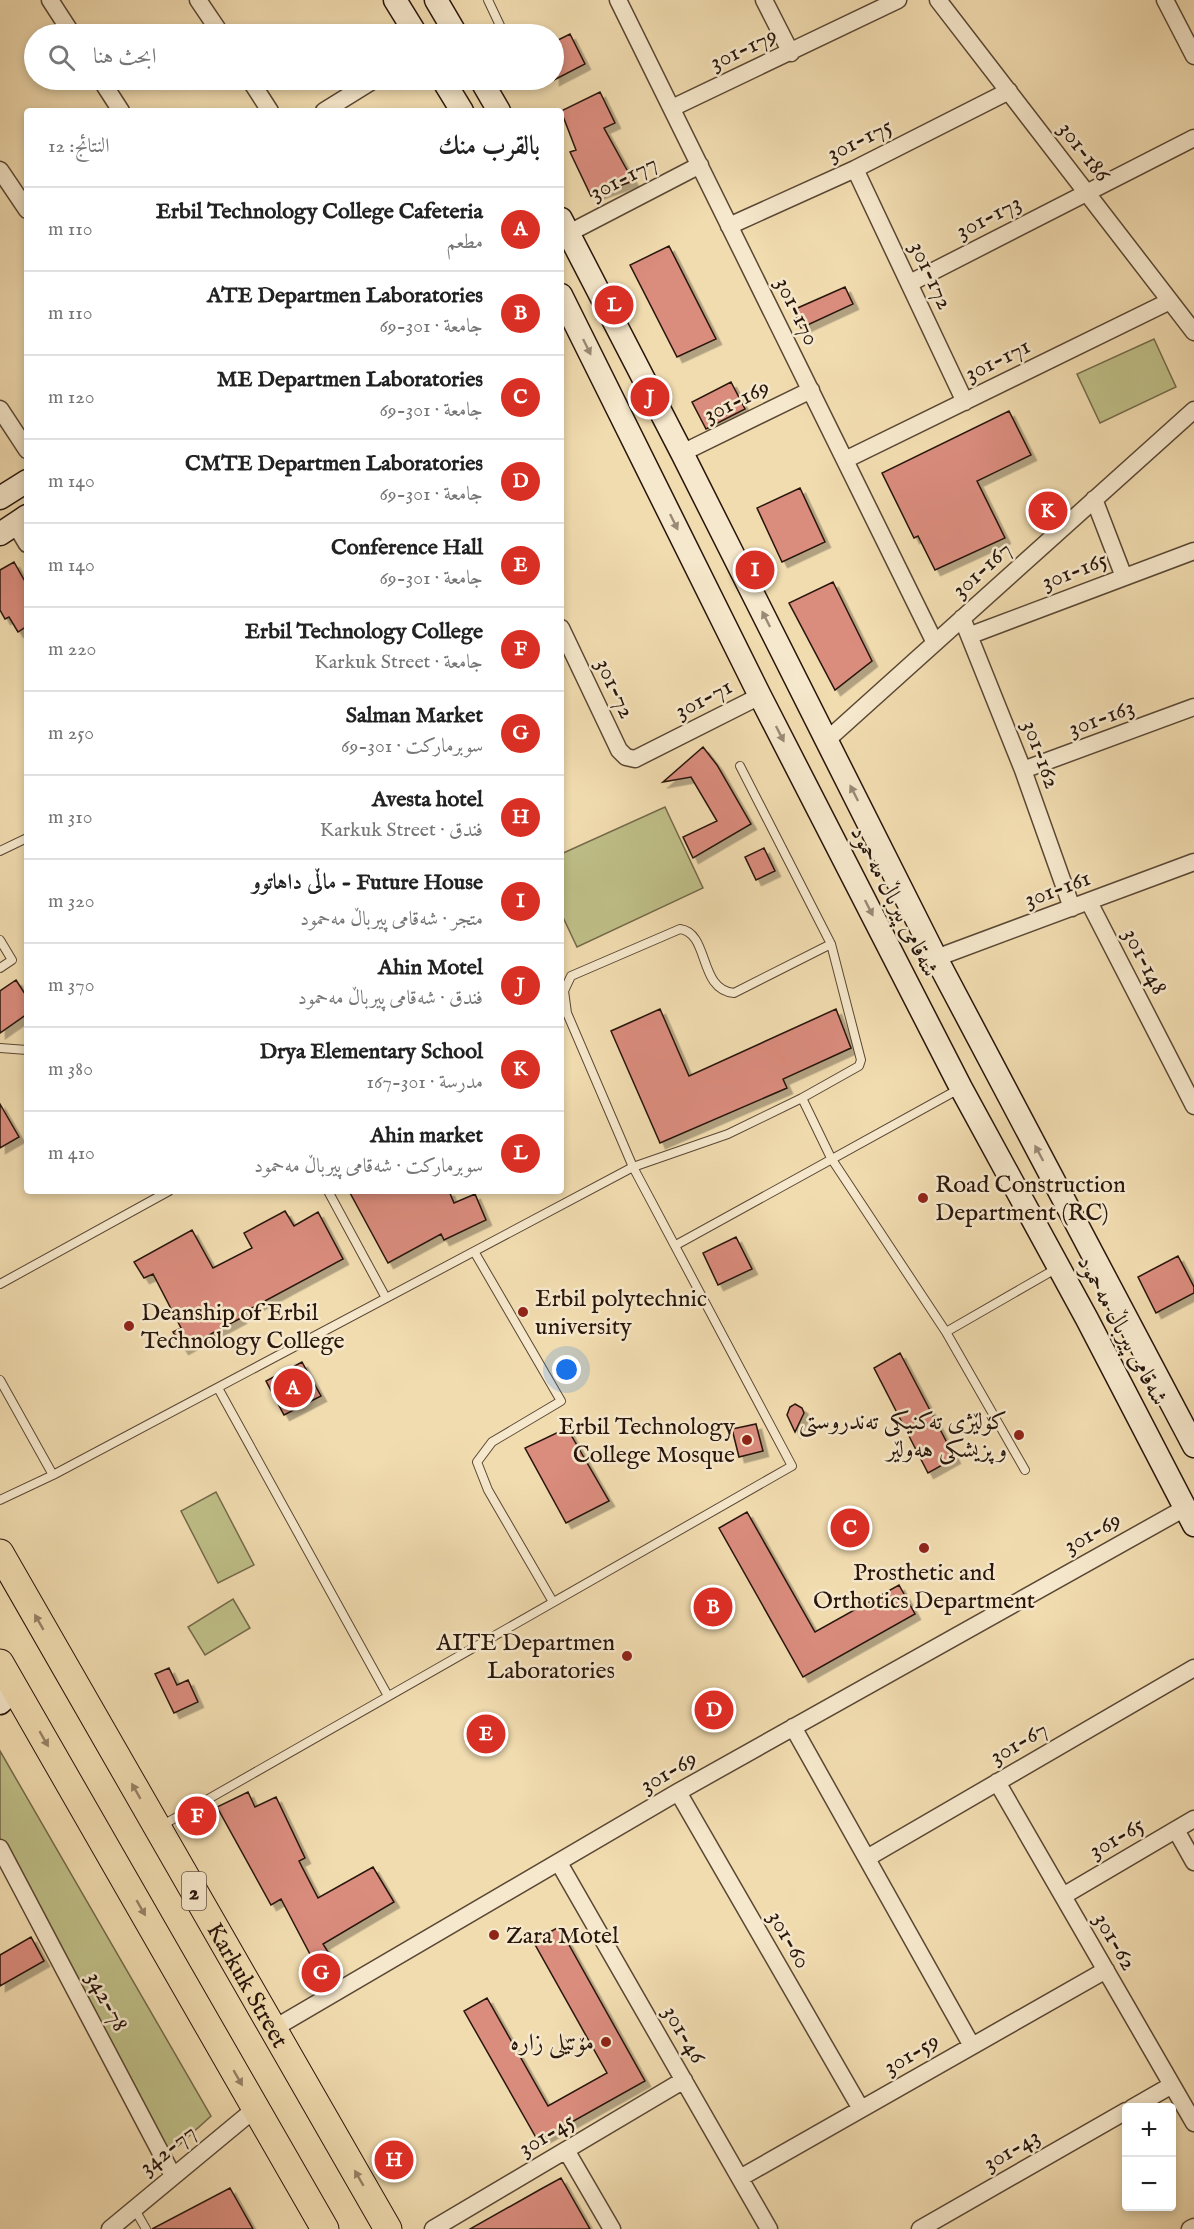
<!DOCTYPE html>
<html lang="ar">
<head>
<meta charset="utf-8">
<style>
  body { margin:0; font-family:"IM FELL English",Amiri,serif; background:#f6f6f6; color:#222; direction:rtl }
  .controls { position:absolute; right:18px; bottom:18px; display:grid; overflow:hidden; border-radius:6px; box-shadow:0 3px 9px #0003 }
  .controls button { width:54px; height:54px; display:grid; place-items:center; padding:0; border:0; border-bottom:2px solid #e0e0e0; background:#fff; color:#222; font:30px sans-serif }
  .you { position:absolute; left:567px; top:1370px; width:21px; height:21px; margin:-15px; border:4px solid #fff; border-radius:50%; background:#1a73e8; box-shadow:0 0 0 9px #1a73e833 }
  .badge { display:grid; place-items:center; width:39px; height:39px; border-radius:50%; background:#d93025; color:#fff; font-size:20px; font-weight:700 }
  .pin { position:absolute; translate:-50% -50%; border:3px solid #fff; box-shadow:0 2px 6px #0006 }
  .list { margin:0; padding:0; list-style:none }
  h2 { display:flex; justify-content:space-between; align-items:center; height:78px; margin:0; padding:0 24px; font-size:26px }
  h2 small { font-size:20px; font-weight:400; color:#767676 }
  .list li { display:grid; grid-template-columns:39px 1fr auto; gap:18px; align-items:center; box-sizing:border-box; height:84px; padding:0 24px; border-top:2px solid #e0e0e0 }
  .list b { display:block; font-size:22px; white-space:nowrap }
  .list p { margin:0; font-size:20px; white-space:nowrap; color:#767676 }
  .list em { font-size:20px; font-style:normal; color:#767676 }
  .icon { flex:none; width:33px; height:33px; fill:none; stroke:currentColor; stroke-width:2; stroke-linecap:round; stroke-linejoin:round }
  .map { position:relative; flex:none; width:1194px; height:2229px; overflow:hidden; direction:ltr }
  .search { position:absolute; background:#fff; box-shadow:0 3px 9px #0003; left:24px; top:24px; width:540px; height:66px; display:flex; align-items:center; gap:15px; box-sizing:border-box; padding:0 21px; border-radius:33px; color:#767676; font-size:22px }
  .panel { position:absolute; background:#fff; box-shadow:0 3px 9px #0003; left:24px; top:108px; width:540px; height:1086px; border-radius:6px; direction:rtl }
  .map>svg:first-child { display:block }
</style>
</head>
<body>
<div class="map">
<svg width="1194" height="2229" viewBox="0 0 1194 2229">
  <defs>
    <filter id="shadow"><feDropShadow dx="5.5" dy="5.5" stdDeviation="0" flood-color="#0004"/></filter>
  </defs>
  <rect width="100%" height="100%" fill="#f1dcb0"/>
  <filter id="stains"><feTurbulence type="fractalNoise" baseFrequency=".00333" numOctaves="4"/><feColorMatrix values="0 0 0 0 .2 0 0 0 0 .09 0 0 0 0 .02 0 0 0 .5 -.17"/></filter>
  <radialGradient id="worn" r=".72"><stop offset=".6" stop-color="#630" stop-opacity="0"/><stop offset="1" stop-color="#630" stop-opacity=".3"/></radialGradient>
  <path fill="#bfbf88" stroke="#746a4a" stroke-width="1.5" d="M1154 339 1176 387 1100 423 1077 374Z
    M665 807 703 888 577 947 561 913V854Z
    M216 1492 254 1565 218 1583 181 1511Z
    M233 1599 250 1628 205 1655 188 1627Z
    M0 1751 211 2116 167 2156 0 1843Z"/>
  <path fill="#da8c7d" stroke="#28150b" stroke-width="1.5" filter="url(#shadow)" d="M570 34 585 64 554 80V42Z
    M600 92 615 123 604 128 633 181 591 196 570 152 576 150 561 111Z
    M669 246 716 339 677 357 630 265Z
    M845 287 853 304 801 328 793 310Z
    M731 382 745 409 706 429 692 402Z
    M1009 411 1031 455 977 481 1005 538 935 570 918 536 914 538 882 473Z
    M800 488 825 542 782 562 757 508Z
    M14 562 27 585V626L18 632 9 617 5 619 0 610V570Z
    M833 582 872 661 835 690 789 603Z
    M703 747 717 765 751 824 693 858 683 837 717 821 691 777 663 782Z
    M764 848 775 871 756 880 745 857Z
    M16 980 27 997V1014L0 1033V991Z
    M660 1009 689 1076 836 1009 851 1048 783 1079 787 1088 660 1143 611 1031Z
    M0 1104 19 1137 0 1148Z
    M349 1191H449L454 1203 475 1194 486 1220 444 1240 441 1234 388 1263Z
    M285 1211 294 1226 318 1212 343 1259 239 1315 241 1318 183 1349 173 1332 181 1328 153 1274 144 1278 134 1262 192 1230 213 1268 252 1248 244 1233Z
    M736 1237 752 1269 718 1285 703 1253Z
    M1178 1256 1194 1287V1293L1156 1313 1138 1277Z
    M900 1353 955 1458 928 1473 874 1368Z
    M302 1362 321 1396 284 1415 266 1381Z
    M795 1404 802 1408 804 1413 795 1432 787 1415 790 1407Z
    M756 1424 763 1451 739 1457 732 1429Z
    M567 1428 609 1501 566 1523 525 1448Z
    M747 1512 815 1632 899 1585 915 1614 803 1677 719 1528Z
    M169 1668 177 1685 188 1680 198 1702 174 1713 155 1674Z
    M248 1792 255 1807 276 1797 305 1858 299 1861 318 1898 373 1867 394 1902 323 1944 338 1968 322 1977 281 1899 271 1905 217 1807Z
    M559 1927 645 2081 538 2141 464 2011 487 1998 548 2106 607 2073 533 1941Z
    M31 1937 44 1961 0 1986V1955Z
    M561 2178 590 2229H470L541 2189Z
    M230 2188 253 2229H152Z"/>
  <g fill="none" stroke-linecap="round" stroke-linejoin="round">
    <defs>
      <path id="service" d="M488 0 504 34
        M740 766 831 944
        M0 851 27 838
        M0 940 12 960 0 968
        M0 1048 27 1050
        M328 1191 386 1298
        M676 1245 959 1089
        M475 1253 561 1401 492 1442 477 1462 488 1490 553 1602
        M0 1284 169 1191
        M0 1380 53 1475
        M218 1388 388 1696
        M1025 1470 946 1332 1059 1267
        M0 1500 53 1475 633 1167 728 1134 802 1098
        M161 1826 792 1466 633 1167 567 1013 564 991 571 976 680 929C710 933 698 990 734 993L831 944 861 1060 859 1066 802 1098 831 1158 946 1332
        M134 2208 146 2229"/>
      <path id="minor" d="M50 0 72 34
        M198 0 221 34
        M618 0 935 643
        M764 0 791 53
        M938 0 1194 332
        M1165 0 1194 56
        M101 80 121 111
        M250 80 270 111
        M672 108 898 0
        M324 111 374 80
        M855 169 965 402
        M0 170 27 210
        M729 226 855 169 1009 91
        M569 233 700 165
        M910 283 1194 138
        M0 409 27 450
        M682 453 811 390
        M845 460 1170 301
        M1094 499 1124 577
        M15 524 27 544
        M962 618 1023 770 1072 908
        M561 628 619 750 626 757 635 759 760 696
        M971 635 1194 551
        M827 740 1194 410
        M1023 770 1194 707
        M1089 902 1194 1106
        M936 958 1194 862
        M793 1727 972 2046
        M997 1782 1194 2123
        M678 1792 861 2109
        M1176 1830 1194 1862
        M0 1848 173 2176
        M867 1858 1194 1668
        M559 1863 769 2229
        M1063 1896 1194 1819
        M273 2029 678 1792 1185 1508
        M1132 2108 1172 2085
        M566 2150 612 2229
        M740 2178 1106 1970
        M110 2229 256 2108
        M433 2229 684 2080
        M920 2229 1126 2111
        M1190 2229 1194 2227"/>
      <path id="secondary" d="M395 0 416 34
        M436 0 456 34
        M443 80 462 111
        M481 80 499 111
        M561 219 682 453 936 958 1194 1446
        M561 295 760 696 961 1088 1087 1319 1194 1525
        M0 498 27 481
        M0 534 27 516
        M0 1703 15 1689"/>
      <g id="trunk">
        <path id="s1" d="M0 1553 388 2229"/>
        <path d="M0 1663 325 2229"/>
      </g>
    </defs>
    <use href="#service" stroke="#5a4734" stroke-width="10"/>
    <use href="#minor" stroke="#5a4734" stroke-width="19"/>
    <use href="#secondary" stroke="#28150b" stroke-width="25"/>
    <use href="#trunk" stroke="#28150b" stroke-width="29"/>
    <use href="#service" stroke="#f6e8cc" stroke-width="8"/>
    <use href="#minor" stroke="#f6e8cc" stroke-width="16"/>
    <use href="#secondary" stroke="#f6e8cc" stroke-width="22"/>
    <use href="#trunk" stroke="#f1dcb0" stroke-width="27"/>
  </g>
  <defs><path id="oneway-solid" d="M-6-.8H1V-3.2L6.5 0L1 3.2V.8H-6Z" transform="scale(1.5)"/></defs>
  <g fill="#998975">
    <use href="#oneway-solid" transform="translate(587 347) rotate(64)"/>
    <use href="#oneway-solid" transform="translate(674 522) rotate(64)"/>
    <use href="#oneway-solid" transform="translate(766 619) rotate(-117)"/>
    <use href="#oneway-solid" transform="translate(780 734) rotate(63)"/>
    <use href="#oneway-solid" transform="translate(854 793) rotate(-117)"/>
    <use href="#oneway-solid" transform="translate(869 908) rotate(63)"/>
    <use href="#oneway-solid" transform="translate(1039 1153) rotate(-118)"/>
  </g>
  <g fill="#978266">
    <use href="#oneway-solid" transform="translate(39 1622) rotate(-120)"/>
    <use href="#oneway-solid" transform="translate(44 1739) rotate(60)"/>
    <use href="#oneway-solid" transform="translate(136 1791) rotate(-120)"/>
    <use href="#oneway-solid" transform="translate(141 1908) rotate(60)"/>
    <use href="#oneway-solid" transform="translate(238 2078) rotate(60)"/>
    <use href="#oneway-solid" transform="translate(359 2178) rotate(-120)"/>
  </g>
  <g fill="#8f2418" stroke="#f6e8cc" stroke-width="2">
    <circle cx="923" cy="1198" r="6"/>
    <circle cx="523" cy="1312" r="6"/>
    <circle cx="129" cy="1326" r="6"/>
    <circle cx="1019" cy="1435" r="6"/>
    <circle cx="747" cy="1440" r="6"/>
    <circle cx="924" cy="1548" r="6"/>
    <circle cx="627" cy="1656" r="6"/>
    <circle cx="494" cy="1935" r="6"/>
    <circle cx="606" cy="2042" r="6"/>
  </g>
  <g text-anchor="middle" stroke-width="5" stroke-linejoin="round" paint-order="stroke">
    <rect fill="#f6e8cc" stroke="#665445" stroke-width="1.5" x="182" y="1872" width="24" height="38" rx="4.5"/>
    <g font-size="22" font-weight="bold" fill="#28150b">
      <text x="194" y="1899">2</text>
    </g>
    <g font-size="24" fill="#28150b" stroke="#f6e8cc">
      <text transform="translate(743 48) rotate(-25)" y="8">301-179</text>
      <text transform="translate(859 139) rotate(-26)" y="8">301-175</text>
      <text transform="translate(1085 151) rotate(52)" y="8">301-186</text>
      <text transform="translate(623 177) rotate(-27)" y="8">301-177</text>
      <text transform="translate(988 216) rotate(-27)" y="8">301-173</text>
      <text transform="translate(932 275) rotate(65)" y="8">301-172</text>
      <text transform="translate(798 311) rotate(64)" y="8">301-170</text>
      <text transform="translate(997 359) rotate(-26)" y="8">301-171</text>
      <text transform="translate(736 400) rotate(-26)" y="8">301-169</text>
      <text transform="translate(981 569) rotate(-42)" y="8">301-167</text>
      <text transform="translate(1074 570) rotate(-21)" y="8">301-165</text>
      <text transform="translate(616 688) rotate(65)" y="8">301-72</text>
      <text transform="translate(703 698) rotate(-27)" y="8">301-71</text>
      <text transform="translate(1101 717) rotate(-20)" y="8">301-163</text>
      <text transform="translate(1042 754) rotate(70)" y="8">301-162</text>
      <text transform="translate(1057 888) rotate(-20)" y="8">301-161</text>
      <text transform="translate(895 901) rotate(63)" y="8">شەقامی پیرباڵ مەحمود</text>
      <text transform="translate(1146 961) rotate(63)" y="8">301-148</text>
      <text transform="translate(1123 1330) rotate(62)" y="8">شەقامی پیرباڵ مەحمود</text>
      <text transform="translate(1092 1532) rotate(-29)" y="8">301-69</text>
      <text transform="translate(1018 1742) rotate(-30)" y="8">301-67</text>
      <text transform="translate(668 1771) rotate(-30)" y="8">301-69</text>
      <text transform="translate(1116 1837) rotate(-30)" y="8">301-65</text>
      <text transform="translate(790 1939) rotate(60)" y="8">301-60</text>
      <text transform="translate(1116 1941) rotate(60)" y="8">301-62</text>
      <text dy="8" stroke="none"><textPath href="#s1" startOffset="498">Karkuk Street</textPath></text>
      <text transform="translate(108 2001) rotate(62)" y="8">342-78</text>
      <text transform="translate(685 2034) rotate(60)" y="8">301-46</text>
      <text transform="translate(911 2053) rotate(-30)" y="8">301-59</text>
      <text transform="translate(546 2134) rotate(-31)" y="8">301-45</text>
      <text transform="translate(167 2149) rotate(-39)" y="8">342-77</text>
      <text transform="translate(1011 2149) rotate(-30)" y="8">301-43</text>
    </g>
    <g font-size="24" fill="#28150b" stroke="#f6e8cc" text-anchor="start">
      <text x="935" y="1192">Road Construction<tspan x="935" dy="28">Department (RC)</tspan></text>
      <text x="535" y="1306">Erbil polytechnic<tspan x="535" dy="28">university</tspan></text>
      <text x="141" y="1320">Deanship of Erbil<tspan x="141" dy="28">Technology College</tspan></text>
      <text x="1007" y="1429" text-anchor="end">کۆلێژی تەکنیکی تەندروستی<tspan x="1007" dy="28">و پزیشکی هەولێر</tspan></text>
      <text x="735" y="1434" text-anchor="end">Erbil Technology<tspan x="735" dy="28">College Mosque</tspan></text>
      <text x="924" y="1580" text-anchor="middle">Prosthetic and<tspan x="924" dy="28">Orthotics Department</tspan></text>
      <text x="615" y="1650" text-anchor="end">AITE Departmen<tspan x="615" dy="28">Laboratories</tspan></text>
      <text x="506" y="1943">Zara Motel</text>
      <text x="594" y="2050" text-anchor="end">مۆتێلی زارە</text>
    </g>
  </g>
  <rect width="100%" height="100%" filter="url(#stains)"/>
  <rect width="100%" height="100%" fill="url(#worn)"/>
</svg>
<div class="controls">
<button>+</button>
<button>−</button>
</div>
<div class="you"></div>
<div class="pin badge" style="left:293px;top:1388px">A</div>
<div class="pin badge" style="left:713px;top:1607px">B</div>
<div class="pin badge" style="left:850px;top:1528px">C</div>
<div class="pin badge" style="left:714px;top:1710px">D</div>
<div class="pin badge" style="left:486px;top:1734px">E</div>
<div class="pin badge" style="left:197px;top:1816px">F</div>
<div class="pin badge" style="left:321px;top:1973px">G</div>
<div class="pin badge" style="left:394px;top:2160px">H</div>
<div class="pin badge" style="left:755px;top:570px">I</div>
<div class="pin badge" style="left:650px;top:397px">J</div>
<div class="pin badge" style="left:1048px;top:511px">K</div>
<div class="pin badge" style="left:614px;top:305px">L</div>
<div class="search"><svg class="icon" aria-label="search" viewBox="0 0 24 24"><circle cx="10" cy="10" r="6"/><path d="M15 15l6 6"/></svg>ابحث هنا</div>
<section class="panel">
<h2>بالقرب منك<small>النتائج: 12</small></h2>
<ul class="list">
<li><span class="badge">A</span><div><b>Erbil Technology College Cafeteria</b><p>مطعم</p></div><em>110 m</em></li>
<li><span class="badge">B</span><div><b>ATE Departmen Laboratories</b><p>جامعة · 301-69</p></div><em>110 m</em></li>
<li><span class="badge">C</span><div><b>ME Departmen Laboratories</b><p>جامعة · 301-69</p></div><em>120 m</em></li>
<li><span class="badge">D</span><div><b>CMTE Departmen Laboratories</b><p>جامعة · 301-69</p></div><em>140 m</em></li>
<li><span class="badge">E</span><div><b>Conference Hall</b><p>جامعة · 301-69</p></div><em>140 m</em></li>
<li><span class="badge">F</span><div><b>Erbil Technology College</b><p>جامعة · Karkuk Street</p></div><em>220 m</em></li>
<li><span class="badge">G</span><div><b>Salman Market</b><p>سوبرماركت · 301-69</p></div><em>250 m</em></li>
<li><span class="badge">H</span><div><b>Avesta hotel</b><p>فندق · Karkuk Street</p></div><em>310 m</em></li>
<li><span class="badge">I</span><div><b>Future House - ماڵی داهاتوو</b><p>متجر · شەقامی پیرباڵ مەحمود</p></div><em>320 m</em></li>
<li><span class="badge">J</span><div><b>Ahin Motel</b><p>فندق · شەقامی پیرباڵ مەحمود</p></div><em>370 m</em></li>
<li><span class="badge">K</span><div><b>Drya Elementary School</b><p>مدرسة · 301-167</p></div><em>380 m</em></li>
<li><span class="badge">L</span><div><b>Ahin market</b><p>سوبرماركت · شەقامی پیرباڵ مەحمود</p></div><em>410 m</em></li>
</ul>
</section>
</div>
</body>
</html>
